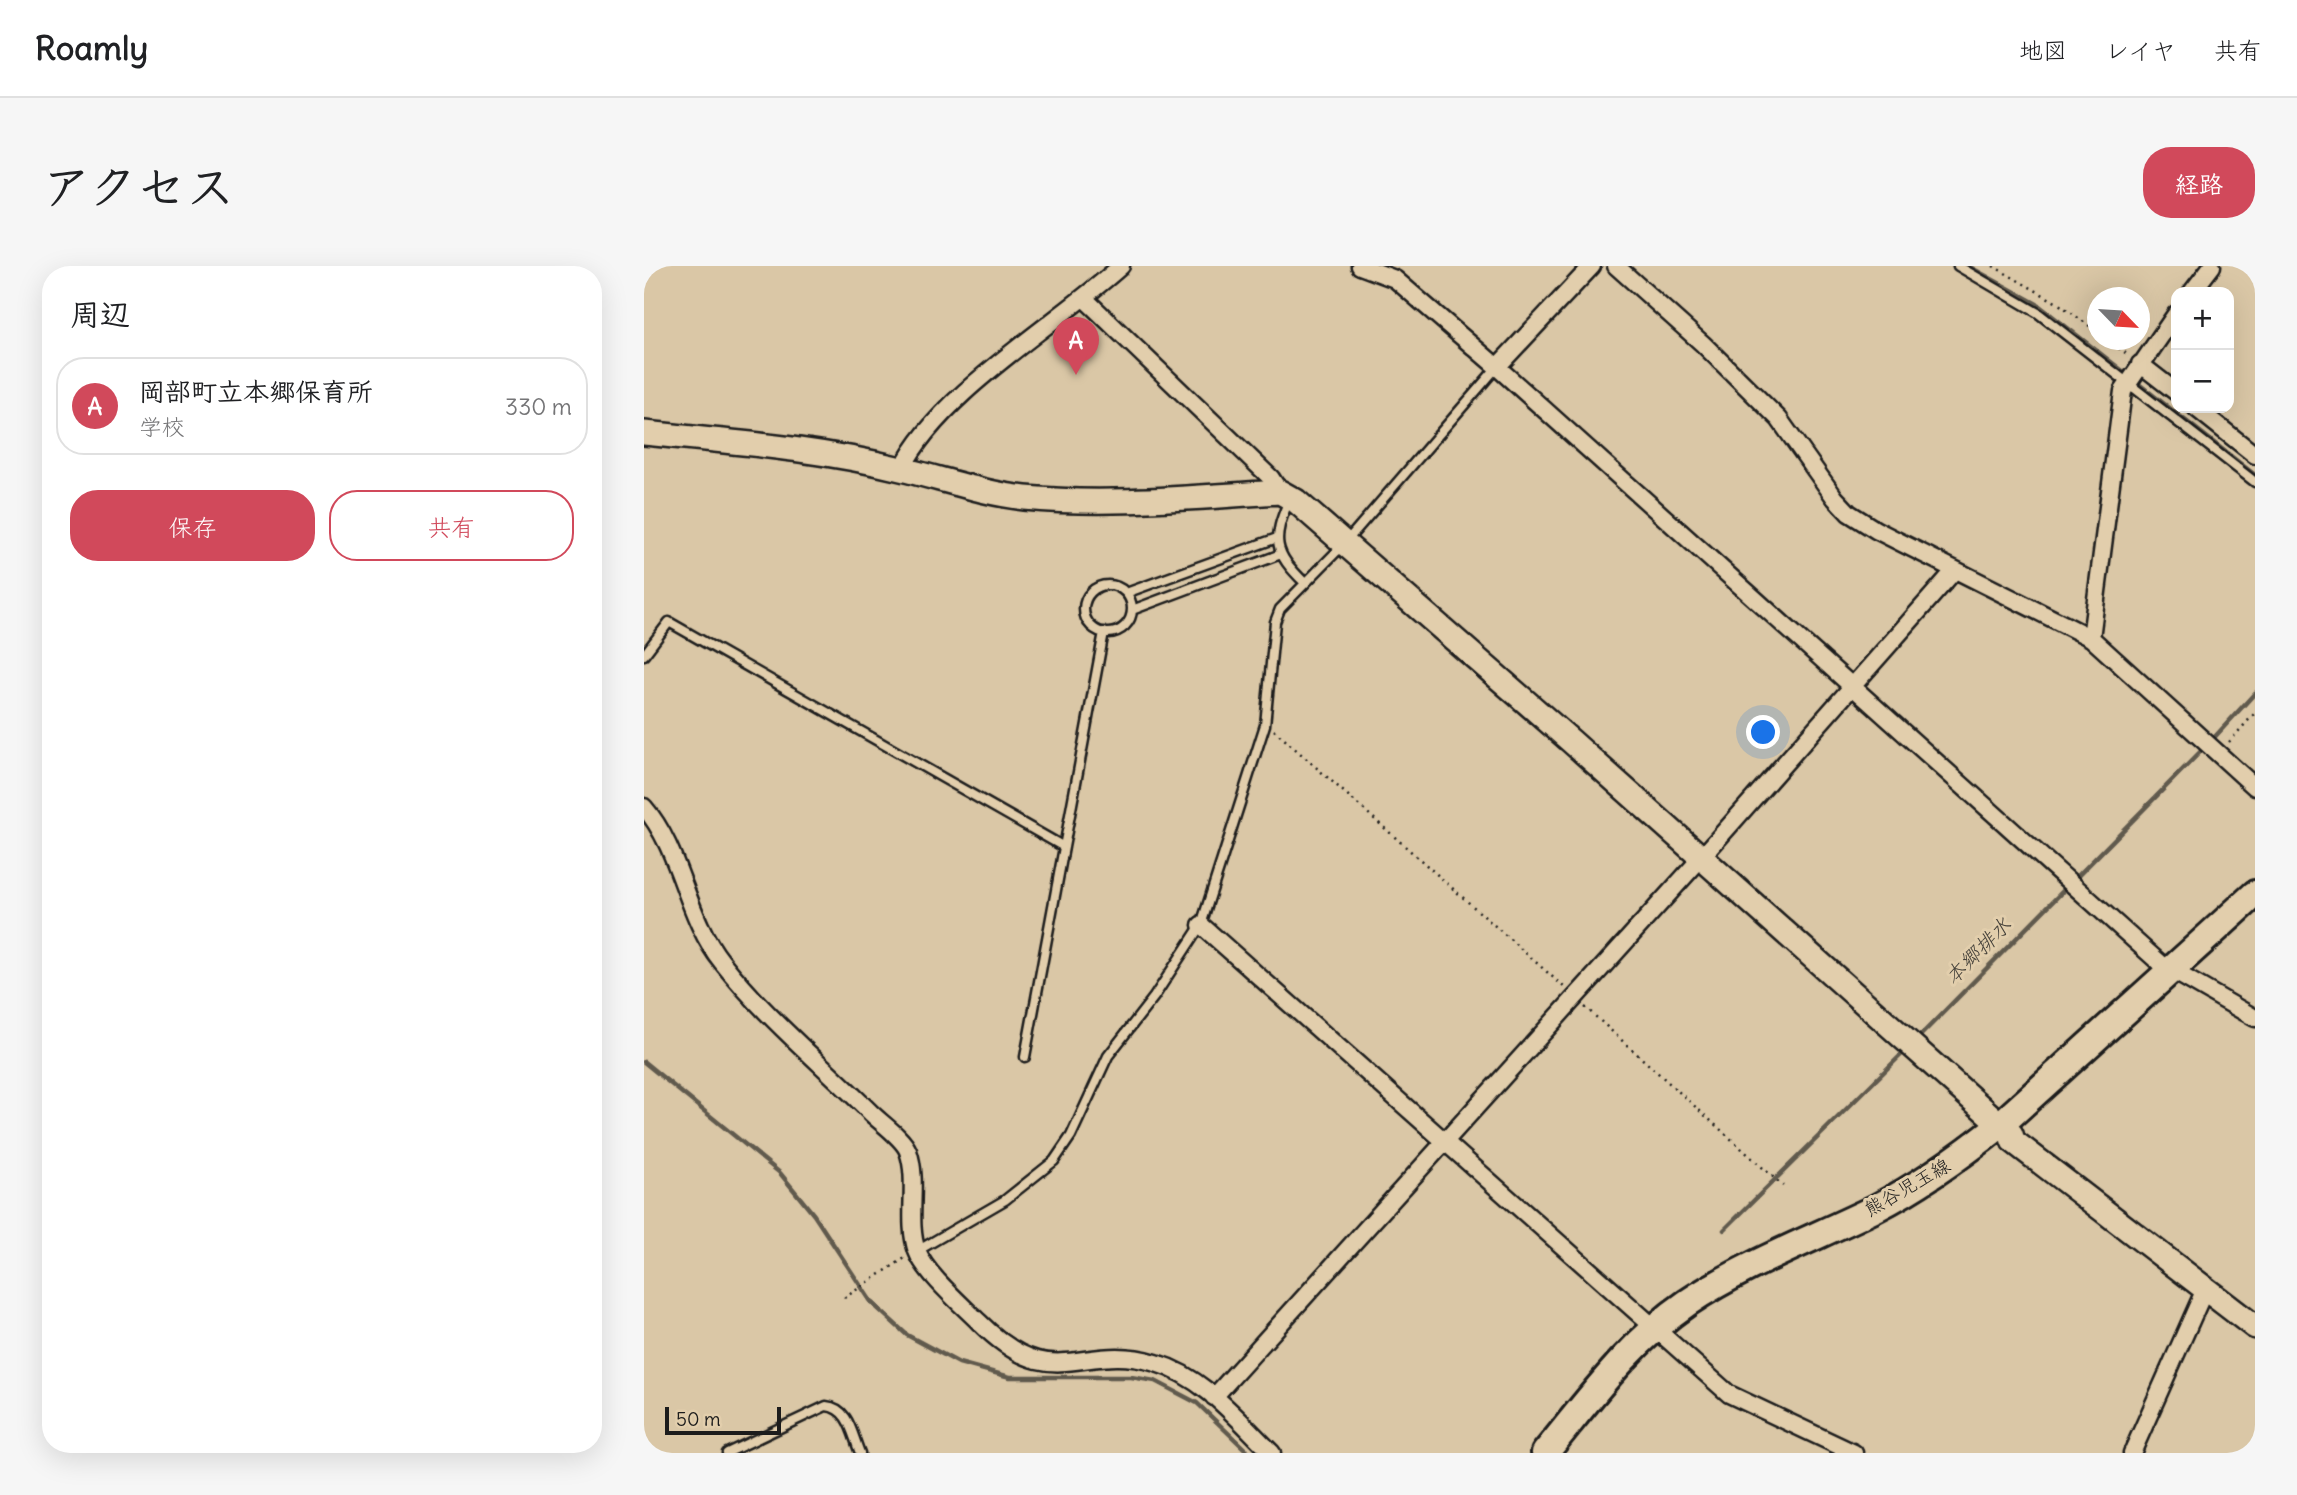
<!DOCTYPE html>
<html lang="ja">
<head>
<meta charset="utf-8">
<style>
  body { margin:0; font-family:Delius,"Klee One",sans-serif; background:#f6f6f6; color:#202124 }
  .controls { position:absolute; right:21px; top:21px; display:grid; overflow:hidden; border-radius:14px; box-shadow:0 7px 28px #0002 }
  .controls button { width:63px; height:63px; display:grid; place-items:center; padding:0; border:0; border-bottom:2px solid #e0e0e0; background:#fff; color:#202124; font:35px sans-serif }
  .compass { position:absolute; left:1443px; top:21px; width:63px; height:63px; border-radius:50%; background:#fff; box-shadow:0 7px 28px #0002; rotate:115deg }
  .scale { position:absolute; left:21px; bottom:18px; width:116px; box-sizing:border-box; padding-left:7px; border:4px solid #1c1c1c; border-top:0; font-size:19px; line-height:24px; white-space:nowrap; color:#1c1c1c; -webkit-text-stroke:5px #e2ceac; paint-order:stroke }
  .you { position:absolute; left:1120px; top:467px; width:24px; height:24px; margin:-18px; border:5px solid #fff; border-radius:50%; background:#1a73e8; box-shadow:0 0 0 10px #1a73e833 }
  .badge { display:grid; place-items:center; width:46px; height:46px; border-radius:50%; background:#d1495b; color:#fff; font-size:23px; font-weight:700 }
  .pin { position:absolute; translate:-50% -58px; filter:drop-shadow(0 2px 4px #0008) }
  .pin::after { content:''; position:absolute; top:37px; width:24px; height:21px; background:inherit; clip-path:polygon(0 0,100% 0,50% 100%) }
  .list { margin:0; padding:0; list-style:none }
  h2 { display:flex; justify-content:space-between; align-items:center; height:91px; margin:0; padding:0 28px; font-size:30px }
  h2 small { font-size:23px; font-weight:400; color:#757577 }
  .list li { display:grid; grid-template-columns:46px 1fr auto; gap:21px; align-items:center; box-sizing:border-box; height:98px; margin:0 14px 14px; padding:0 14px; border:2px solid #e0e0e0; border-radius:28px }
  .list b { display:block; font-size:26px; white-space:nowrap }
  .list p { margin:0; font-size:23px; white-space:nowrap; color:#757577 }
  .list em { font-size:23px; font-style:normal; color:#757577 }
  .actions { display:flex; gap:14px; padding:21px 28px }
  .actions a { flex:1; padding:16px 0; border:2px solid #d1495b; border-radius:28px; text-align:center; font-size:24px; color:#d1495b }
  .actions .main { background:#d1495b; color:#fff }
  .map { position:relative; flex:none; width:1611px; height:1187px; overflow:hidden; border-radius:28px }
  header { display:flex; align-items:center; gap:42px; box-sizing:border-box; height:98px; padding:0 35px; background:#fff; border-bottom:2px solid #e0e0e0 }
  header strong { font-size:33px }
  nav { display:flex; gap:38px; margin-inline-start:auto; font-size:24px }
  .intro { display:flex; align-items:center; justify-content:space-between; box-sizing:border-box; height:168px; padding:0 42px }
  h1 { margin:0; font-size:49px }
  .button { padding:18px 32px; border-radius:28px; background:#d1495b; color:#fff; font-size:24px; font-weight:700 }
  main { display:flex; gap:42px; padding:0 42px }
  aside { flex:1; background:#fff; border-radius:28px; box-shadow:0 7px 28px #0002 }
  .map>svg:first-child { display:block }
</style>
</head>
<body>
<header>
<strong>Roamly</strong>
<nav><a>地図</a><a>レイヤ</a><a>共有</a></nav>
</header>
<div class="intro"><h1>アクセス</h1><a class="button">経路</a></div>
<main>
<aside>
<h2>周辺<small></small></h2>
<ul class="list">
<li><span class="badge">A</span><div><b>岡部町立本郷保育所</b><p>学校</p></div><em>330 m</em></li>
</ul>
<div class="actions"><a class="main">保存</a><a>共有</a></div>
</aside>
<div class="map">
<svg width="1611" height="1187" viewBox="0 0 1611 1187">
  <rect width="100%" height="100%" fill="#dac7a6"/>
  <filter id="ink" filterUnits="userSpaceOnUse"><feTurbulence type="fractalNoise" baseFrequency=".0143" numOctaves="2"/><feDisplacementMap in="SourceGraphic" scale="14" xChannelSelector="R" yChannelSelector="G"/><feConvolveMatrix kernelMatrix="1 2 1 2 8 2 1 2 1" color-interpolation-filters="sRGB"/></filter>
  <g filter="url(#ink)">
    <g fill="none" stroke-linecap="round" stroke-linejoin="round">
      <path stroke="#615a4e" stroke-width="4.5" d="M1324 0 1393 38 1485 110
        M1491 115 1611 209
        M1567 475 1611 427
        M1272 774 1561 481
        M0 796 136 907 170 949 228 1037 263 1069 315 1097 366 1111H487L511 1115 553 1137 605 1187
        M1080 964 1263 783"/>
      <defs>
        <path id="lane" d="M1314 0 1394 47 1611 216
          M645 234C628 274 629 286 661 317
          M440 343a24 24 0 1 1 48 0a24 24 0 1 1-48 0Z
          M482 327 633 272
          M488 344 637 288
          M0 389 25 356 420 581
          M381 791 460 366
          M273 985 361 934 410 895 427 870 464 790 510 731 557 659 621 459 631 356 636 343 701 277 853 101
          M83 1187 182 1140C205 1142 208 1168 216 1187"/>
        <path id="street" d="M716 0 751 13 853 101 1517 698 1611 752
          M972 0 1059 78 1135 153 1191 232 1205 247 1232 264 1447 372 1611 521
          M1548 26 1568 0
          M441 33 627 212 636 226
          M1496 98 1532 126
          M853 101 948 0
          M1552 142 1611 189
          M258 203C295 127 413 58 477 0
          M1447 372 1479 125 1532 48
          M0 541C38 585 41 650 78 696 121 751 178 798 227 847 237 857 259 872 264 885 275 916 262 954 273 985 281 1007 318 1039 335 1056 410 1131 435 1074 512 1097 560 1111 594 1154 628 1187
          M557 659 1085 1128 1210 1187
          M570 1131 1057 592 1311 304
          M1488 1187 1561 1023"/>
        <path id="secondary" d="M0 167C86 176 173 182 257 203 299 213 338 227 381 232 465 240 552 231 636 226L652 235 928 476 1367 868 1369 875 1611 1061"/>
        <path id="primary" d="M901 1187C944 1135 986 1076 1043 1037 1101 998 1169 973 1232 942 1277 919 1317 890 1356 859L1611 628"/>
      </defs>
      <use href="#lane" stroke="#1c1c1c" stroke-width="13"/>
      <use href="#street" stroke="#1c1c1c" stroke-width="21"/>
      <use href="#secondary" stroke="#1c1c1c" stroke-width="28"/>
      <use href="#primary" stroke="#1c1c1c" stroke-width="32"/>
      <path stroke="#1c1c1c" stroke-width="2.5" stroke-dasharray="2 5" stroke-linecap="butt" d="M1349 0 1415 38 1454 66
        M1463 74 1483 88
        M630 464 921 722
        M1585 476 1611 447
        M941 741 1139 920
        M200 1032 261 992"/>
      <use href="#lane" stroke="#e2ceac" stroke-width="8"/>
      <use href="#street" stroke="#e2ceac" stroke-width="16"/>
      <use href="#secondary" stroke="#e2ceac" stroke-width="23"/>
      <use href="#primary" stroke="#e2ceac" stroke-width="26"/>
    </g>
  </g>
  <g text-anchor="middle" stroke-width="6" stroke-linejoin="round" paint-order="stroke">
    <g font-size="19" fill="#1c1c1c" stroke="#e2ceac">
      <text transform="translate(1263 921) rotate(-30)" y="7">熊谷児玉線</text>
    </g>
    <g font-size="21" font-style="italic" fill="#444039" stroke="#e2ceac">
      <text transform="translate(1334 685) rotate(-45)" y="7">本郷排水</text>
    </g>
  </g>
</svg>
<div class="controls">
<button>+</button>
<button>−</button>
</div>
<svg class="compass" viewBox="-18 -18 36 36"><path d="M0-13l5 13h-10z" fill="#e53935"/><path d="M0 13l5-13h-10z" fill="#757577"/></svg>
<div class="scale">50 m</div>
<div class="you"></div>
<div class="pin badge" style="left:432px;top:109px">A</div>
</div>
</main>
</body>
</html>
